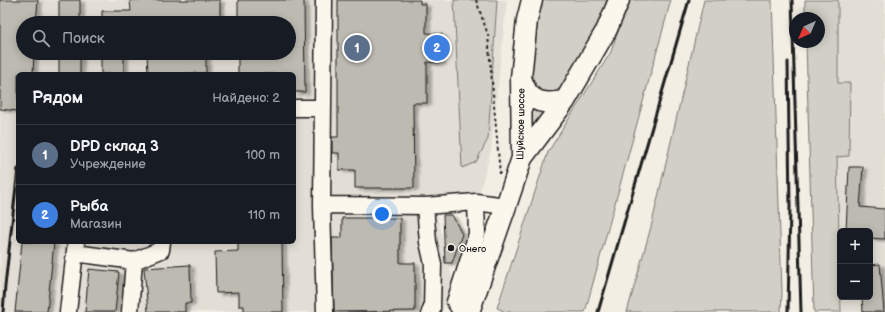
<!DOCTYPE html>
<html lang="ru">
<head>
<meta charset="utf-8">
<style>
  body { margin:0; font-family:"Balsamiq Sans",sans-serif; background:#20242c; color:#f1f3f6 }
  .controls { position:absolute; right:12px; bottom:12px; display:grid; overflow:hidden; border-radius:6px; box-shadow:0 2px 10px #0003 }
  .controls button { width:36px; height:36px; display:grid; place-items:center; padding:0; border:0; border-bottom:1px solid #363941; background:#171b24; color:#f1f3f6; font:20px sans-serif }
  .compass { position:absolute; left:789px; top:12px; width:36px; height:36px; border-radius:50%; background:#171b24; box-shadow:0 2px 10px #0003; rotate:224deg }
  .you { position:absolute; left:382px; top:214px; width:14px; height:14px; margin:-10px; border:3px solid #fff; border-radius:50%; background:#1a73e8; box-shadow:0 0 0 6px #1a73e833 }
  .badge { display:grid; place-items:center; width:26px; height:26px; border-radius:50%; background:#919294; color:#fff; font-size:13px; font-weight:700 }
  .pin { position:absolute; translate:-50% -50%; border:2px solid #fff; box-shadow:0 1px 4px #0006 }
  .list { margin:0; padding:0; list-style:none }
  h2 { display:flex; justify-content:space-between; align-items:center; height:52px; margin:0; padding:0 16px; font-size:17px }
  h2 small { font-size:13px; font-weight:400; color:#9ea1a6 }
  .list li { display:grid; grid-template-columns:26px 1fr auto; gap:12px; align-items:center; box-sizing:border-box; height:60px; padding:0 16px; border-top:1px solid #363941 }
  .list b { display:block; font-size:15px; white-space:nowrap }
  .list p { margin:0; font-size:13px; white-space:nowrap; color:#9ea1a6 }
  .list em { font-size:13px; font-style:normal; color:#9ea1a6 }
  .icon { flex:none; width:22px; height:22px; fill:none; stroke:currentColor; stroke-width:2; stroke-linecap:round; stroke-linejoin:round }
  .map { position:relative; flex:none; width:885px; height:312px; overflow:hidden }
  .search { position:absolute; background:#171b24; box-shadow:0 2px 10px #0003; left:16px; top:16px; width:280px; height:44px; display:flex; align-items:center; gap:10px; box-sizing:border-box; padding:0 14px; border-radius:22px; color:#9ea1a6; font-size:15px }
  .panel { position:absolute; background:#171b24; box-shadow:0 2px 10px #0003; left:16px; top:72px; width:280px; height:172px; border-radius:6px }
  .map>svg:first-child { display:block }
</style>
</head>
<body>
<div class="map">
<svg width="885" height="312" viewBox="0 0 885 312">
  <defs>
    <filter id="shadow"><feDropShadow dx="4.5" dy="2.5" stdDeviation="1" flood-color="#0004"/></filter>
  </defs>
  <rect width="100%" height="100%" fill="#f2eee4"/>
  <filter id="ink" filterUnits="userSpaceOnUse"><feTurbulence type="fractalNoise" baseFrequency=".025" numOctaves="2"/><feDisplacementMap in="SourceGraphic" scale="8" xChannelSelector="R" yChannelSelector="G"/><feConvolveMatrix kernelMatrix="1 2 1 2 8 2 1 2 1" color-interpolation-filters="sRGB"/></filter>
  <g filter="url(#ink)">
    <path fill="#e2ded5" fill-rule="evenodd" d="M0 0H507L491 150 478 198 437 214 453 282 442 312H0ZM23 23H289V53H23ZM18 74H294V242H18Z
      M838 0H885V312H841V297H870V231H840V265L837 156H849L850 83H838Z"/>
    <path fill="#d2cfc6" stroke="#777671" d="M454 0H497L488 139 476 162 462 168Z
      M542 0H610L596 34 562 87 552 93 543 94 535 90 528 70Z
      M628 0H671L585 312H506L497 308 548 152 611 52Z
      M704 0H772L782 293 781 312H627L651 227Z
      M805 0H838V83H850L849 156 837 157 841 312H814L806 42H819V18H805Z
      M529 107 544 111 527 134Z"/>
    <path fill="#bdbab1" stroke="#1c1c1c" filter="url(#shadow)" d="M0 0H38L36 23H23V53H34L33 74H18V111L0 109Z
      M59 0H80V23H59Z
      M130 0H220V23H102V11H131Z
      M238 0H304L305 92H294V74H238V53H289V23H238Z
      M338 0H420V4H426V33L442 34 441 63 427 62V103H413L414 188H355V170H339V153H332V137H338Z
      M59 53H80V74H59Z
      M101 53H124V74H101Z
      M147 53H206V73L148 74Z
      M849 167H863L860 207 885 209V239L870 238V231H846Z
      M443 215H452L462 234 452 263H445Z
      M342 218H400V263H415V311L334 312 332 238H342Z
      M22 242H54L47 312H15Z
      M243 242H282L283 312H244V306H239V292L216 293 215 252 238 251V243Z
      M880 264 884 312H863L862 297H870V265Z
      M190 265 191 303H185V312H148L144 268Z
      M89 269 119 272 115 312H85Z"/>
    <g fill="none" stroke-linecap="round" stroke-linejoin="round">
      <defs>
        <path id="minor" d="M324 0 322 205 425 206 476 202 506 206
          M294 108H323
          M322 205 325 312
          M425 206 428 242 433 264 432 309 430 312
          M75 253 134 261 130 312
          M134 261 161 250 162 242
          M68 312 76 242
          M469 312 459 308 455 302 477 234 476 202"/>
        <path id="major" d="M521 78C523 83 525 89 528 93 537 105 552 103 565 101
          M522 158 565 101 607 29 619 0
          M469 312 506 206 522 158 521 78 527 20 532 0"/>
      </defs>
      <use href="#minor" stroke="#1c1c1c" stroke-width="19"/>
      <use href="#major" stroke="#1c1c1c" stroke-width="23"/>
      <path stroke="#1c1c1c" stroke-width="2" stroke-dasharray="3 3" stroke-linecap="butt" d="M476 0 488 35 500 174"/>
      <use href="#minor" stroke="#fbf7ec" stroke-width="16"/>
      <use href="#major" stroke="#fbf7ec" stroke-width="20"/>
      <path stroke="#1c1c1c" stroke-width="3" d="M792 0 801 312
        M788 62 790 207 788 312
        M3 312 5 286 18 169
        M598 312 689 0"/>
    </g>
  </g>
  <circle fill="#1c1c1c" stroke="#fbf7ec" stroke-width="1.5" cx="451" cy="248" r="4"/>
  <g text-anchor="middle" stroke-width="3" stroke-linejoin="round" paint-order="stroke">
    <g font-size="10" fill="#1c1c1c" stroke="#fbf7ec">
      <text transform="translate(520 124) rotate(-89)" y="4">Шуйское шоссе</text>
    </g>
    <g font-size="10" fill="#1c1c1c" stroke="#fbf7ec" text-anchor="start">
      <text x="459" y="252">Онего</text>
    </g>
  </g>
</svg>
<div class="controls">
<button>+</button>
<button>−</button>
</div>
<svg class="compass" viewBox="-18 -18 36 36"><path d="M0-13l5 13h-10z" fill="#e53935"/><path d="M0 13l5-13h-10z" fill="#9ea1a6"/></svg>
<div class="you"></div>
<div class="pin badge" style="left:357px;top:48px;background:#5c6f8a">1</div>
<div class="pin badge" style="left:437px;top:48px;background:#3f7fe0">2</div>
<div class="search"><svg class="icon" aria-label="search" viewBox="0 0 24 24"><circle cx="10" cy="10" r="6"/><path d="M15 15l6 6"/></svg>Поиск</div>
<section class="panel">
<h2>Рядом<small>Найдено: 2</small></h2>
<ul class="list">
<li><span class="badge" style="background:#5c6f8a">1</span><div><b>DPD склад 3</b><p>Учреждение</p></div><em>100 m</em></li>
<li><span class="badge" style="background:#3f7fe0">2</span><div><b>Рыба</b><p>Магазин</p></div><em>110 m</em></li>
</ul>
</section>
</div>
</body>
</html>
